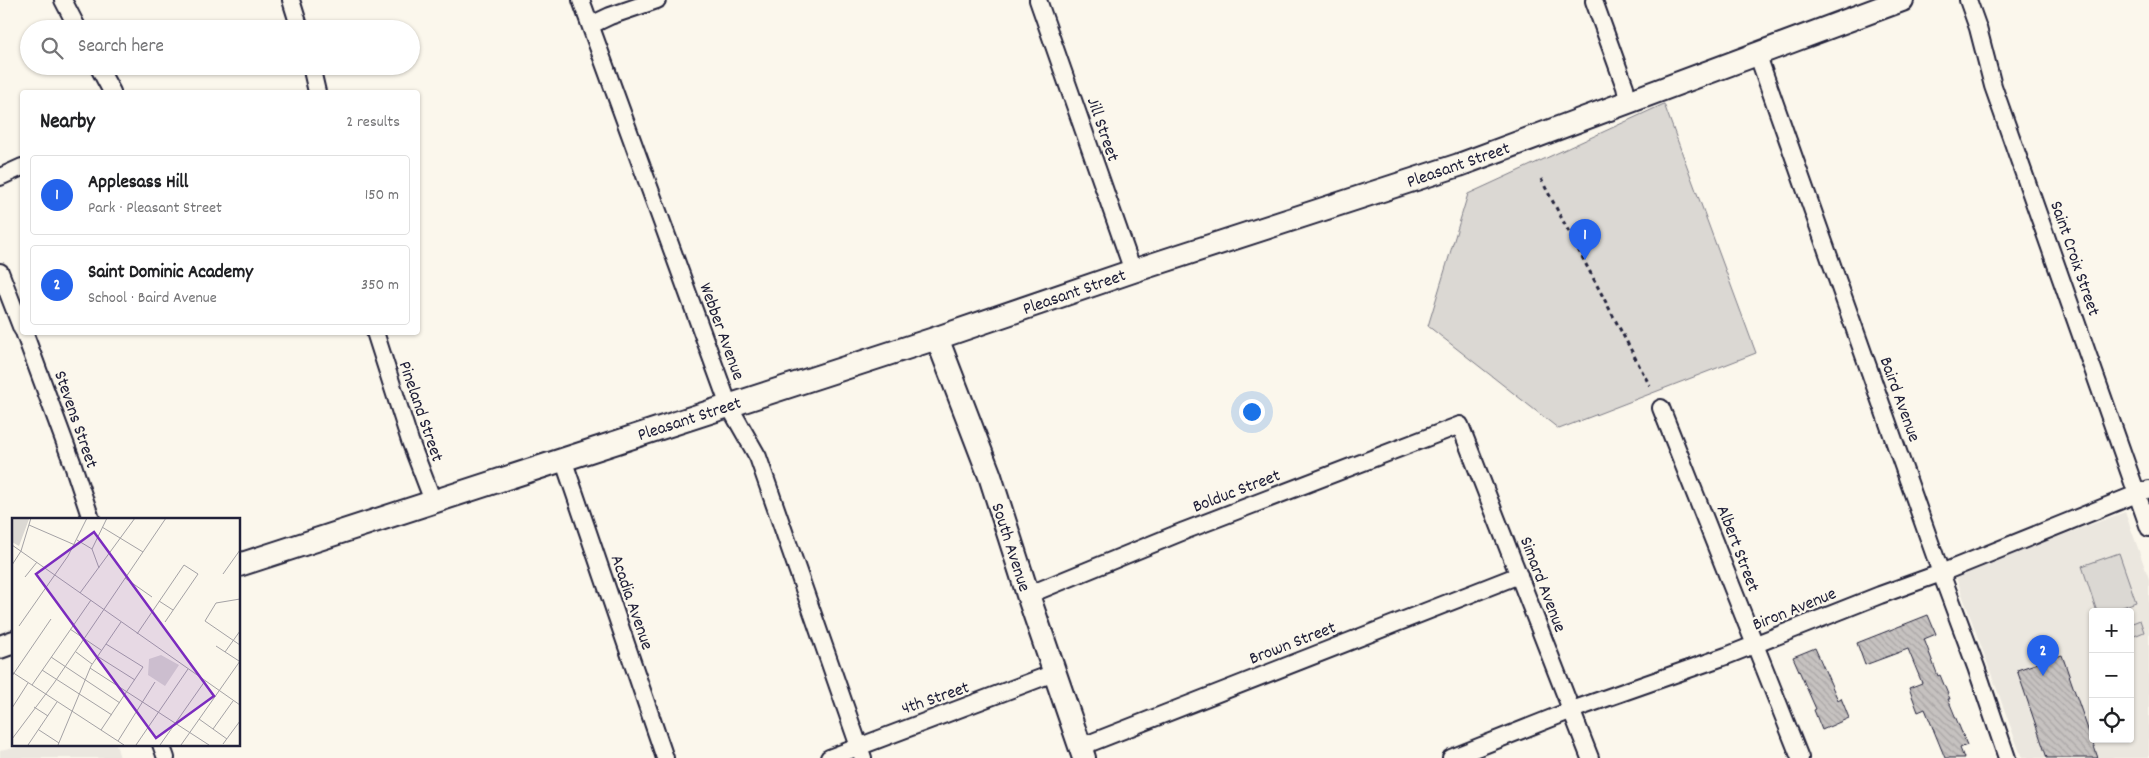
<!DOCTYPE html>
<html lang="en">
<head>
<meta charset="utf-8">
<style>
  body { margin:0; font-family:Dekko,sans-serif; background:#f2f2f2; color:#202124 }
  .controls { position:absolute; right:15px; bottom:15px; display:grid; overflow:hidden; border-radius:5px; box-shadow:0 1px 4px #0004 }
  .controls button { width:45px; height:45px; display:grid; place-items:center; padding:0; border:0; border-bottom:1px solid #e0e0e0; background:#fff; color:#202124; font:25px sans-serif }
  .you { position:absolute; left:1251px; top:411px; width:18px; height:18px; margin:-12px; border:4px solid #fff; border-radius:50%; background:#1a73e8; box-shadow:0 0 0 8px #1a73e833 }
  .badge { display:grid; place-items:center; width:32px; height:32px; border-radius:50%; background:#2563eb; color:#fff; font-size:16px; font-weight:700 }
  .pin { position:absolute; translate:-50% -41px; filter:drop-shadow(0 1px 2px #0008) }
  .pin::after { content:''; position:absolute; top:26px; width:18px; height:15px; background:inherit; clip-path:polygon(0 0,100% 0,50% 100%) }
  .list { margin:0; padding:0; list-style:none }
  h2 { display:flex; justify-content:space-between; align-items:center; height:65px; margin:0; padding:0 20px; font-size:21px }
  h2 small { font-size:16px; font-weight:400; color:#757577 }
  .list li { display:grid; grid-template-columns:32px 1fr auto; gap:15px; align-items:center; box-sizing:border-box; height:80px; margin:0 10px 10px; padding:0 10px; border:1px solid #e0e0e0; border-radius:5px }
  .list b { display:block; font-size:19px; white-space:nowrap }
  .list p { margin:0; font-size:16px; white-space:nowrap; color:#757577 }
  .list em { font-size:16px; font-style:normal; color:#757577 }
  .icon { flex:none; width:28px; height:28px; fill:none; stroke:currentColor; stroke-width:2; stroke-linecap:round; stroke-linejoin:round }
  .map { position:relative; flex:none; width:2149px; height:758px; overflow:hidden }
  .search { position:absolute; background:#fff; box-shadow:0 1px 4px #0004; left:20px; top:20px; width:400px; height:55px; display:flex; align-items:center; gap:12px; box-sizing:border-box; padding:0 18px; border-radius:28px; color:#757577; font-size:19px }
  .panel { position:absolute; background:#fff; box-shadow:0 1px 4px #0004; left:20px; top:90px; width:400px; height:245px; border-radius:5px }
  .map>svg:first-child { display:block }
</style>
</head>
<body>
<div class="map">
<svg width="2149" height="758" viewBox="0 0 2149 758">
  <defs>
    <pattern id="building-back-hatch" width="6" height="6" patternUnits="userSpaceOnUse" patternTransform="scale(1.25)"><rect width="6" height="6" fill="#c6c2c0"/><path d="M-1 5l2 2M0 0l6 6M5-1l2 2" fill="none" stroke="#aaa6a6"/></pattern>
  </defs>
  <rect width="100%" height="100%" fill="#fbf7ec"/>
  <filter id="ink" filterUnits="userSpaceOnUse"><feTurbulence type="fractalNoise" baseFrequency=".02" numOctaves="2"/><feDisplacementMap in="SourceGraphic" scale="10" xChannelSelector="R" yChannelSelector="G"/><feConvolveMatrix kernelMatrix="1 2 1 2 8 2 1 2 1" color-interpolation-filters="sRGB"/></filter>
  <g filter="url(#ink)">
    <path fill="#ebe7df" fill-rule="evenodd" d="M2125 512 2149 579V758H2022L1955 575ZM2093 612H2130V739H2093Z
      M32 744H116L120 758H0V751Z"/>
    <path fill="#dbd8d3" stroke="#7e7d87" d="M1664 104 1756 353 1559 429 1428 326 1468 194Z
      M2119 553 2136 602 2109 612H2097L2082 566Z
      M2140 620 2144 632 2132 637 2130 624Z"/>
    <path fill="url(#building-back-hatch)" stroke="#22223b" d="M1928 615 1936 634 1924 639 1938 676 1940 675 1950 699H1948L1967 745 1960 748 1964 758H1945L1925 709 1918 712 1909 688 1922 683 1908 649 1865 665 1857 643Z
      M1815 648 1838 700 1841 698 1849 718 1822 730 1814 710 1816 709 1793 657Z
      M2062 655 2098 758H2047L2017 670Z"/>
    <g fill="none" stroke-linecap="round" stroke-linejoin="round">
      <defs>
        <path id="street" d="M63 0 78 29
          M291 0 300 29
          M581 0 729 406 758 457 863 758
          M1038 0 1133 271
          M1968 0 1978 28 1993 86 2149 528
          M1594 1 1625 87 1628 101
          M591 25 610 16 657 0
          M1757 53 1941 573 1976 667 2007 758
          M98 66 112 92
          M311 66 317 92
          M0 177 22 167
          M0 272 22 329
          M24 332 72 462 91 519
          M375 332 410 441 433 501
          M1661 408 1800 758
          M563 459 665 758
          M1028 595 1184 531 1460 425 1590 758
          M161 744 166 758
          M1080 747 1519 575
          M829 758 1054 673
          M1451 758 1572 710 1726 656 1880 595 1941 573 2149 489"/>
        <path id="secondary" d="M937 338 990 476 1028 595 1084 758
          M239 565 937 338 1133 271 1459 165 1902 0
          M0 647 14 642"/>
      </defs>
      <use href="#street" stroke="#22223b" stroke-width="20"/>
      <use href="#secondary" stroke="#22223b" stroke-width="26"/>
      <path stroke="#22223b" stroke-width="3" stroke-dasharray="4 4" stroke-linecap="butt" d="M1541 179 1650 386"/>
      <use href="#street" stroke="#fbf7ec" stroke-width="16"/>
      <use href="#secondary" stroke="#fbf7ec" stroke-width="22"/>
    </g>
  </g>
  <g text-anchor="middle" stroke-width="4.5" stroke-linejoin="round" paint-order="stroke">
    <g font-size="18" fill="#22223b" stroke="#fbf7ec">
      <text transform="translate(1104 129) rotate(71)" y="6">Jill Street</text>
      <text transform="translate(1458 164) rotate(-19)" y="6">Pleasant Street</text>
      <text transform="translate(2076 258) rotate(71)" y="6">Saint Croix Street</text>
      <text transform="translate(1074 291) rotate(-19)" y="6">Pleasant Street</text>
      <text transform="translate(723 331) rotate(70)" y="6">Webber Avenue</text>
      <text transform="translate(1901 399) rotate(70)" y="6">Baird Avenue</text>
      <text transform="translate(422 411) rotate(71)" y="6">Pineland Street</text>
      <text transform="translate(689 418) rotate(-18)" y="6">Pleasant Street</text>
      <text transform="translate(77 419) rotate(71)" y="6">Stevens Street</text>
      <text transform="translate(1236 490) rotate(-21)" y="6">Bolduc Street</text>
      <text transform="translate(1012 547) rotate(72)" y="6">South Avenue</text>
      <text transform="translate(1739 548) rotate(69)" y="6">Albert Street</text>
      <text transform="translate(1544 584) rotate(69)" y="6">Simard Avenue</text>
      <text transform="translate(633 602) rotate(71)" y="6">Acadia Avenue</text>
      <text transform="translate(1794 608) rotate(-22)" y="6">Biron Avenue</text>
      <text transform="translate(1292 642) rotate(-21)" y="6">Brown Street</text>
      <text transform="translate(935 697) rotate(-19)" y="6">4th Street</text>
    </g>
  </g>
  <g transform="translate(12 518)">
    <rect width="228" height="228" fill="#fbf7ec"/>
    <path d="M0 1H17L7 28 0 24ZM149 137 167 147 153 168 136 157 137 141Z" fill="#dbd8d3"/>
    <path fill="none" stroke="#a4a2a5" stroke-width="1" d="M17 7 63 27M90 9 131 34M65 22 80 31 87 50M0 27 228 187M80 31 95 0M0 47 9 33 19 0M211 56 228 32M13 59 25 44M113 60 140 79M68 75 123 0M228 81 204 85 193 103 228 127M147 83 161 92M7 108 56 38 75 0M58 111 89 132M125 116 172 47 186 56 153 104M204 128 227 143M64 134 80 146M213 134 228 113M85 138 123 162M39 139 108 185M78 150 197 227M30 152 100 197M0 154 112 227M0 158 39 101M20 167 79 82M22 189 36 198M0 190 16 165M187 201 215 221M201 211 221 183M27 212 47 225M89 212 131 149 94 126M0 221 42 165 154 0M106 223 143 164M211 226 228 203M16 227 45 184M46 227 79 148 109 104M124 227 176 151M148 227 193 163M169 227 228 143"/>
    <path fill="#7b2cbf" fill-opacity="0.15" stroke="#7b2cbf" stroke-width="2.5" d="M82 14 202 178 144 220 24 56Z"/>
    <rect width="228" height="228" fill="none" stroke="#22223b" stroke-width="2.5"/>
  </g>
</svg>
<div class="controls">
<button>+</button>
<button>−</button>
<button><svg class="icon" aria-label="locate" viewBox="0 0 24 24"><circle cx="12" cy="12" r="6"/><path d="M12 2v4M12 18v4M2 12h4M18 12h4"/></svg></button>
</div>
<div class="you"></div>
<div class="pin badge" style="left:1585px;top:260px">1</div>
<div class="pin badge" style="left:2043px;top:676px">2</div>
<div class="search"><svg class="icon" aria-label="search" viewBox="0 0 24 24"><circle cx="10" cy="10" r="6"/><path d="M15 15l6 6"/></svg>Search here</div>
<section class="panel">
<h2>Nearby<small>2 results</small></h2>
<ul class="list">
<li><span class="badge">1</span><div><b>Applesass Hill</b><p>Park · Pleasant Street</p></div><em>150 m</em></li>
<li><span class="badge">2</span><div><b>Saint Dominic Academy</b><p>School · Baird Avenue</p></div><em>350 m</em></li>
</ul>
</section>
</div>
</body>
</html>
